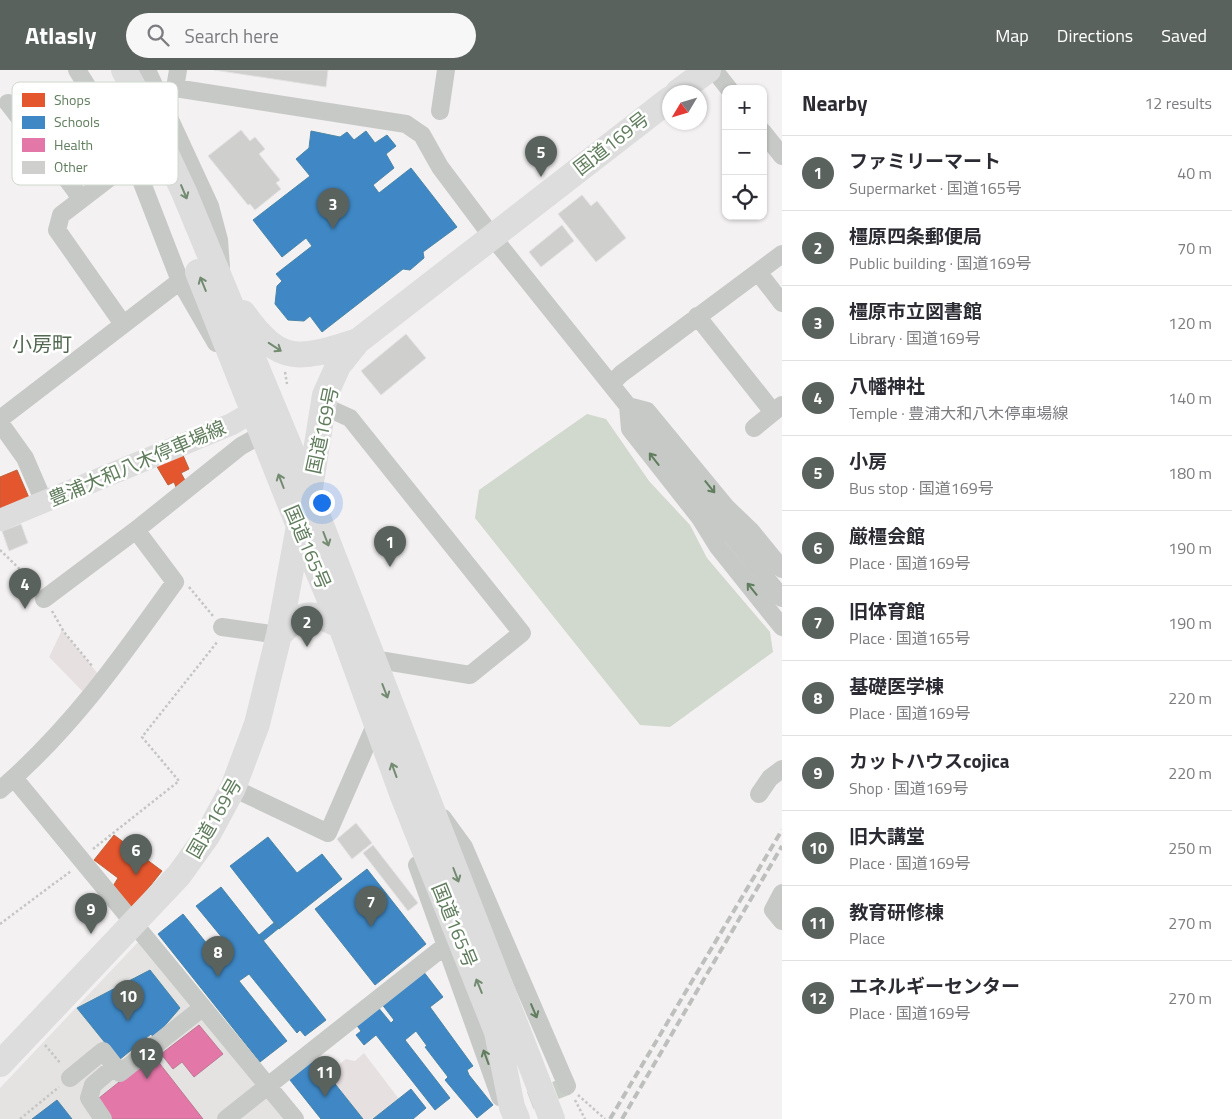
<!DOCTYPE html>
<html lang="en">
<head>
<meta charset="utf-8">
<style>
  body { margin:0; font-family:"Titillium Web","Noto Sans JP",sans-serif; background:#f7f7f7; color:#2b2b33 }
  .controls { position:absolute; right:15px; top:15px; display:grid; overflow:hidden; border-radius:10px; box-shadow:0 1px 4px #0004 }
  .controls button { width:45px; height:45px; display:grid; place-items:center; padding:0; border:0; border-bottom:1px solid #e1e1e2; background:#fff; color:#2b2b33; font:25px sans-serif }
  .compass { position:absolute; left:662px; top:15px; width:45px; height:45px; border-radius:50%; background:#fff; box-shadow:0 1px 4px #0004; rotate:232deg }
  .you { position:absolute; left:321px; top:432px; width:18px; height:18px; margin:-12px; border:4px solid #fff; border-radius:50%; background:#1a73e8; box-shadow:0 0 0 8px #1a73e833 }
  .badge { display:grid; place-items:center; width:32px; height:32px; border-radius:50%; background:#5a625d; color:#fff; font-size:16px; font-weight:700 }
  .pin { position:absolute; translate:-50% -41px; filter:drop-shadow(0 1px 2px #0008) }
  .pin::after { content:''; position:absolute; top:26px; width:18px; height:15px; background:inherit; clip-path:polygon(0 0,100% 0,50% 100%) }
  .list { margin:0; padding:0; list-style:none }
  h2 { display:flex; justify-content:space-between; align-items:center; height:65px; margin:0; padding:0 20px; font-size:21px }
  h2 small { font-size:16px; font-weight:400; color:#7c7c81 }
  .list li { display:grid; grid-template-columns:32px 1fr auto; gap:15px; align-items:center; box-sizing:border-box; height:75px; padding:0 20px; border-top:1px solid #e1e1e2 }
  .list b { display:block; font-size:19px; white-space:nowrap }
  .list p { margin:0; font-size:16px; white-space:nowrap; color:#7c7c81 }
  .list em { font-size:16px; font-style:normal; color:#7c7c81 }
  .icon { flex:none; width:28px; height:28px; fill:none; stroke:currentColor; stroke-width:2; stroke-linecap:round; stroke-linejoin:round }
  .map { position:relative; flex:none; width:782px; height:1049px; overflow:hidden }
  header { display:flex; align-items:center; gap:30px; box-sizing:border-box; height:70px; padding:0 25px; background:#5a625d; color:#fff }
  header strong { font-size:24px }
  nav { display:flex; gap:28px; margin-inline-start:auto; font-size:18px }
  .search { width:350px; height:45px; background:#f7f7f7; display:flex; align-items:center; gap:12px; box-sizing:border-box; padding:0 18px; border-radius:28px; color:#7c7c81; font-size:19px }
  main { display:flex }
  aside { flex:1; background:#fff }
  .map>svg:first-child { display:block }
</style>
</head>
<body>
<header>
<strong>Atlasly</strong>
<div class="search"><svg class="icon" aria-label="search" viewBox="0 0 24 24"><circle cx="10" cy="10" r="6"/><path d="M15 15l6 6"/></svg>Search here</div>
<nav><a>Map</a><a>Directions</a><a>Saved</a></nav>
</header>
<main>
<div class="map">
<svg width="782" height="1049" viewBox="0 0 782 1049">
  <rect width="100%" height="100%" fill="#f4f1f2"/>
  <path fill="#e4e3e2" d="M140 870 286 1049H0V1018Z"/>
  <path fill="#e7e0e0" d="M62 560 103 610 89 628 49 587Z
    M364 983 399 1029 373 1049H363L327 1004 346 989 355 991Z"/>
  <path fill="#d1d8cd" d="M587 344 606 349 649 411 690 455 707 488 770 562 773 582 670 657 640 655 475 448 479 420Z"/>
  <path fill="#e4572e" stroke="#bc623c" d="M182 383 189 399 181 403 186 412 176 417 174 412 168 415 156 395Z
    M17 400 30 430 0 442V407Z
    M114 765 162 801 132 839 110 821 118 808 94 790Z"/>
  <path fill="#3f88c5" stroke="#4985a6" d="M311 61 340 67 347 62 354 70 366 61 375 73 387 65 396 76 386 84 394 98 373 115 379 123 411 98 457 157 423 182 424 188 410 200 403 199 322 262 310 246 304 251 288 250 275 234 277 216 282 211 276 204 312 176 306 168 282 187 253 150 310 106 296 89 309 78Z
    M268 767 297 803 322 784 342 809 279 859 230 796Z
    M367 799 426 874 375 915 315 839Z
    M221 817 326 950 305 966 300 960 297 963 249 904 239 911 287 971 260 992 158 864 183 844 212 880 224 870 196 836Z
    M275 852 279 858 263 871 259 865Z
    M150 900 180 938 154 968 151 964 119 990 77 938Z
    M423 901 443 927 430 937 473 996 467 1000 469 1005 493 1035 477 1048 445 1010 448 1007 425 977 427 976 416 961 405 970 450 1028 435 1040 376 965 364 975 356 965 361 961 355 953 377 936 391 953 394 950 381 933Z
    M312 985 363 1049H321L286 1005Z
    M411 1019 426 1038 413 1049H373Z
    M57 1030 72 1049H32Z"/>
  <path fill="#e377a8" stroke="#bc7992" d="M199 955 223 984 194 1007 182 992 173 999 161 984Z
    M153 985 203 1049H107L94 1032Z"/>
  <path fill="#cfcfce" stroke="#e3e1e2" d="M214 0H328L326 17Z
    M241 60 250 71 255 67 265 79 259 84 280 110 276 113 281 119 255 140 250 134 248 135 208 86Z
    M582 125 591 136 597 131 626 168 596 192 558 144Z
    M562 155 574 171 541 197 529 182Z
    M406 264 426 288 381 325 361 301Z
    M21 454 28 473 9 481 2 461Z
    M356 753 372 773 352 789 337 769Z
    M373 775 418 833 408 841 363 783Z"/>
  <g fill="none" stroke-linecap="round" stroke-linejoin="round">
    <path stroke="#c8cec5" stroke-width="18" stroke-dasharray="18 9" stroke-linecap="butt" d="M505 1040 567 1016"/>
    <path stroke="#c4c6c3" stroke-width="2.5" stroke-dasharray="2.5 2.5" stroke-linecap="butt" d="M285 302 287 314
      M0 480 36 515
      M189 517 213 546
      M52 541 64 562 93 597
      M93 779 179 711 142 667 218 571
      M0 854 71 801
      M45 975 61 994
      M578 1025 605 1049
      M575 1030 585 1049
      M20 1049 59 1017"/>
    <path stroke="#c7c9c7" stroke-width="18" d="M77 0 116 62 130 92 139 105 180 211 216 273
      M147 0 210 136 219 170 221 197
      M714 0 729 19
      M175 18 178 0
      M160 26 175 18 406 54 422 65 440 97 491 165 782 528
      M8 33 75 120 80 130
      M440 41 446 0
      M763 62 782 86
      M758 202 782 233
      M697 246 773 342
      M123 254 57 160 61 145 130 92
      M611 314 621 304 782 184
      M323 336 350 348 522 563 470 605 373 589
      M0 349 180 211
      M0 353 25 388 44 432
      M754 358 782 335
      M782 499 751 461 726 437 647 341 628 336 630 359 700 448 718 477 782 557
      M44 529 136 460
      M222 557 279 565
      M14 708 295 1049
      M233 718 328 763 376 653
      M0 720C71 659 121 588 175 512L136 460 241 376 263 364
      M759 724 770 708 782 699
      M443 748 464 777 567 1016
      M417 795 500 1027
      M782 823 773 840 782 851
      M70 1008 103 981 120 1003 202 938
      M103 1049 89 1028 93 1015 115 996
      M226 1049 446 875"/>
    <path stroke="#ddd" stroke-width="22" d="M0 450 232 354 269 332"/>
    <path stroke="#ddd" stroke-width="26" d="M124 0 143 35 184 122 309 424 552 1049
      M678 22 708 0
      M198 202 299 456 341 556 403 726 497 962 512 1037 517 1049
      M243 243C281 297 301 289 358 271
      M279 565C303 540 311 541 341 556
      M0 994 179 805 207 766 233 718 257 654 279 565 299 456 309 424 325 325 338 296 358 271 670 29"/>
    <path stroke="#bdbfbc" stroke-width="4" stroke-dasharray="8 4" stroke-linecap="butt" d="M610 1049 782 760
      M622 1049 782 776"/>
  </g>
  <defs><path id="oneway-shaft" d="M-6 0H5M1.5-3L5.5 0L1.5 3" fill="none" stroke-width="1.6" stroke-linecap="round" stroke-linejoin="round" transform="scale(1.25)"/></defs>
  <g stroke="#738b70">
    <use href="#oneway-shaft" transform="translate(184 122) rotate(67)"/>
    <use href="#oneway-shaft" transform="translate(203 214) rotate(-112)"/>
    <use href="#oneway-shaft" transform="translate(275 277) rotate(33)"/>
    <use href="#oneway-shaft" transform="translate(281 411) rotate(-111)"/>
    <use href="#oneway-shaft" transform="translate(326 469) rotate(69)"/>
    <use href="#oneway-shaft" transform="translate(385 621) rotate(69)"/>
    <use href="#oneway-shaft" transform="translate(394 700) rotate(-110)"/>
    <use href="#oneway-shaft" transform="translate(456 805) rotate(69)"/>
    <use href="#oneway-shaft" transform="translate(479 916) rotate(-112)"/>
  </g>
  <g stroke="#607d5d">
    <use href="#oneway-shaft" transform="translate(654 389) rotate(-128)"/>
    <use href="#oneway-shaft" transform="translate(710 417) rotate(51)"/>
    <use href="#oneway-shaft" transform="translate(752 519) rotate(-129)"/>
    <use href="#oneway-shaft" transform="translate(534 941) rotate(67)"/>
    <use href="#oneway-shaft" transform="translate(486 987) rotate(-110)"/>
  </g>
  <g text-anchor="middle" stroke-width="5" stroke-linejoin="round" paint-order="stroke">
    <g font-size="19" fill="#607d5d" stroke="#fff">
      <text transform="translate(611 73) rotate(-38)" y="7">国道169号</text>
      <text transform="translate(322 360) rotate(-78)" y="7">国道169号</text>
      <text transform="translate(137 393) rotate(-23)" y="7">豊浦大和八木停車場線</text>
      <text transform="translate(308 477) rotate(67)" y="7">国道165号</text>
      <text transform="translate(214 748) rotate(-60)" y="7">国道169号</text>
      <text transform="translate(455 855) rotate(68)" y="7">国道165号</text>
    </g>
    <g font-size="20" fill="#526850" stroke="#fff">
      <text x="42" y="281">小房町</text>
    </g>
  </g>
  <rect x="12" y="12" width="166" height="103" rx="8" fill="#fff" stroke="#cfd8ce" stroke-width="1"/>
  <rect x="22" y="23" width="23" height="14" fill="#e4572e"/>
  <rect x="22" y="46" width="23" height="13" fill="#3f88c5"/>
  <rect x="22" y="68" width="23" height="14" fill="#e377a8"/>
  <rect x="22" y="91" width="23" height="13" fill="#cfcfce"/>
  <g font-size="14" fill="#607d5d">
    <text x="54" y="35">Shops</text>
    <text x="54" y="57">Schools</text>
    <text x="54" y="80">Health</text>
    <text x="54" y="102">Other</text>
  </g>
</svg>
<div class="controls">
<button>+</button>
<button>−</button>
<button><svg class="icon" aria-label="locate" viewBox="0 0 24 24"><circle cx="12" cy="12" r="6"/><path d="M12 2v4M12 18v4M2 12h4M18 12h4"/></svg></button>
</div>
<svg class="compass" viewBox="-18 -18 36 36"><path d="M0-13l5 13h-10z" fill="#e53935"/><path d="M0 13l5-13h-10z" fill="#7c7c81"/></svg>
<div class="you"></div>
<div class="pin badge" style="left:390px;top:497px">1</div>
<div class="pin badge" style="left:307px;top:577px">2</div>
<div class="pin badge" style="left:333px;top:159px">3</div>
<div class="pin badge" style="left:25px;top:539px">4</div>
<div class="pin badge" style="left:541px;top:107px">5</div>
<div class="pin badge" style="left:136px;top:805px">6</div>
<div class="pin badge" style="left:371px;top:857px">7</div>
<div class="pin badge" style="left:218px;top:907px">8</div>
<div class="pin badge" style="left:91px;top:864px">9</div>
<div class="pin badge" style="left:128px;top:951px">10</div>
<div class="pin badge" style="left:325px;top:1027px">11</div>
<div class="pin badge" style="left:147px;top:1009px">12</div>
</div>
<aside>
<h2>Nearby<small>12 results</small></h2>
<ul class="list">
<li><span class="badge">1</span><div><b>ファミリーマート</b><p>Supermarket · 国道165号</p></div><em>40 m</em></li>
<li><span class="badge">2</span><div><b>橿原四条郵便局</b><p>Public building · 国道169号</p></div><em>70 m</em></li>
<li><span class="badge">3</span><div><b>橿原市立図書館</b><p>Library · 国道169号</p></div><em>120 m</em></li>
<li><span class="badge">4</span><div><b>八幡神社</b><p>Temple · 豊浦大和八木停車場線</p></div><em>140 m</em></li>
<li><span class="badge">5</span><div><b>小房</b><p>Bus stop · 国道169号</p></div><em>180 m</em></li>
<li><span class="badge">6</span><div><b>厳橿会館</b><p>Place · 国道169号</p></div><em>190 m</em></li>
<li><span class="badge">7</span><div><b>旧体育館</b><p>Place · 国道165号</p></div><em>190 m</em></li>
<li><span class="badge">8</span><div><b>基礎医学棟</b><p>Place · 国道169号</p></div><em>220 m</em></li>
<li><span class="badge">9</span><div><b>カットハウスcojica</b><p>Shop · 国道169号</p></div><em>220 m</em></li>
<li><span class="badge">10</span><div><b>旧大講堂</b><p>Place · 国道169号</p></div><em>250 m</em></li>
<li><span class="badge">11</span><div><b>教育研修棟</b><p>Place</p></div><em>270 m</em></li>
<li><span class="badge">12</span><div><b>エネルギーセンター</b><p>Place · 国道169号</p></div><em>270 m</em></li>
</ul>
</aside>
</main>
</body>
</html>
